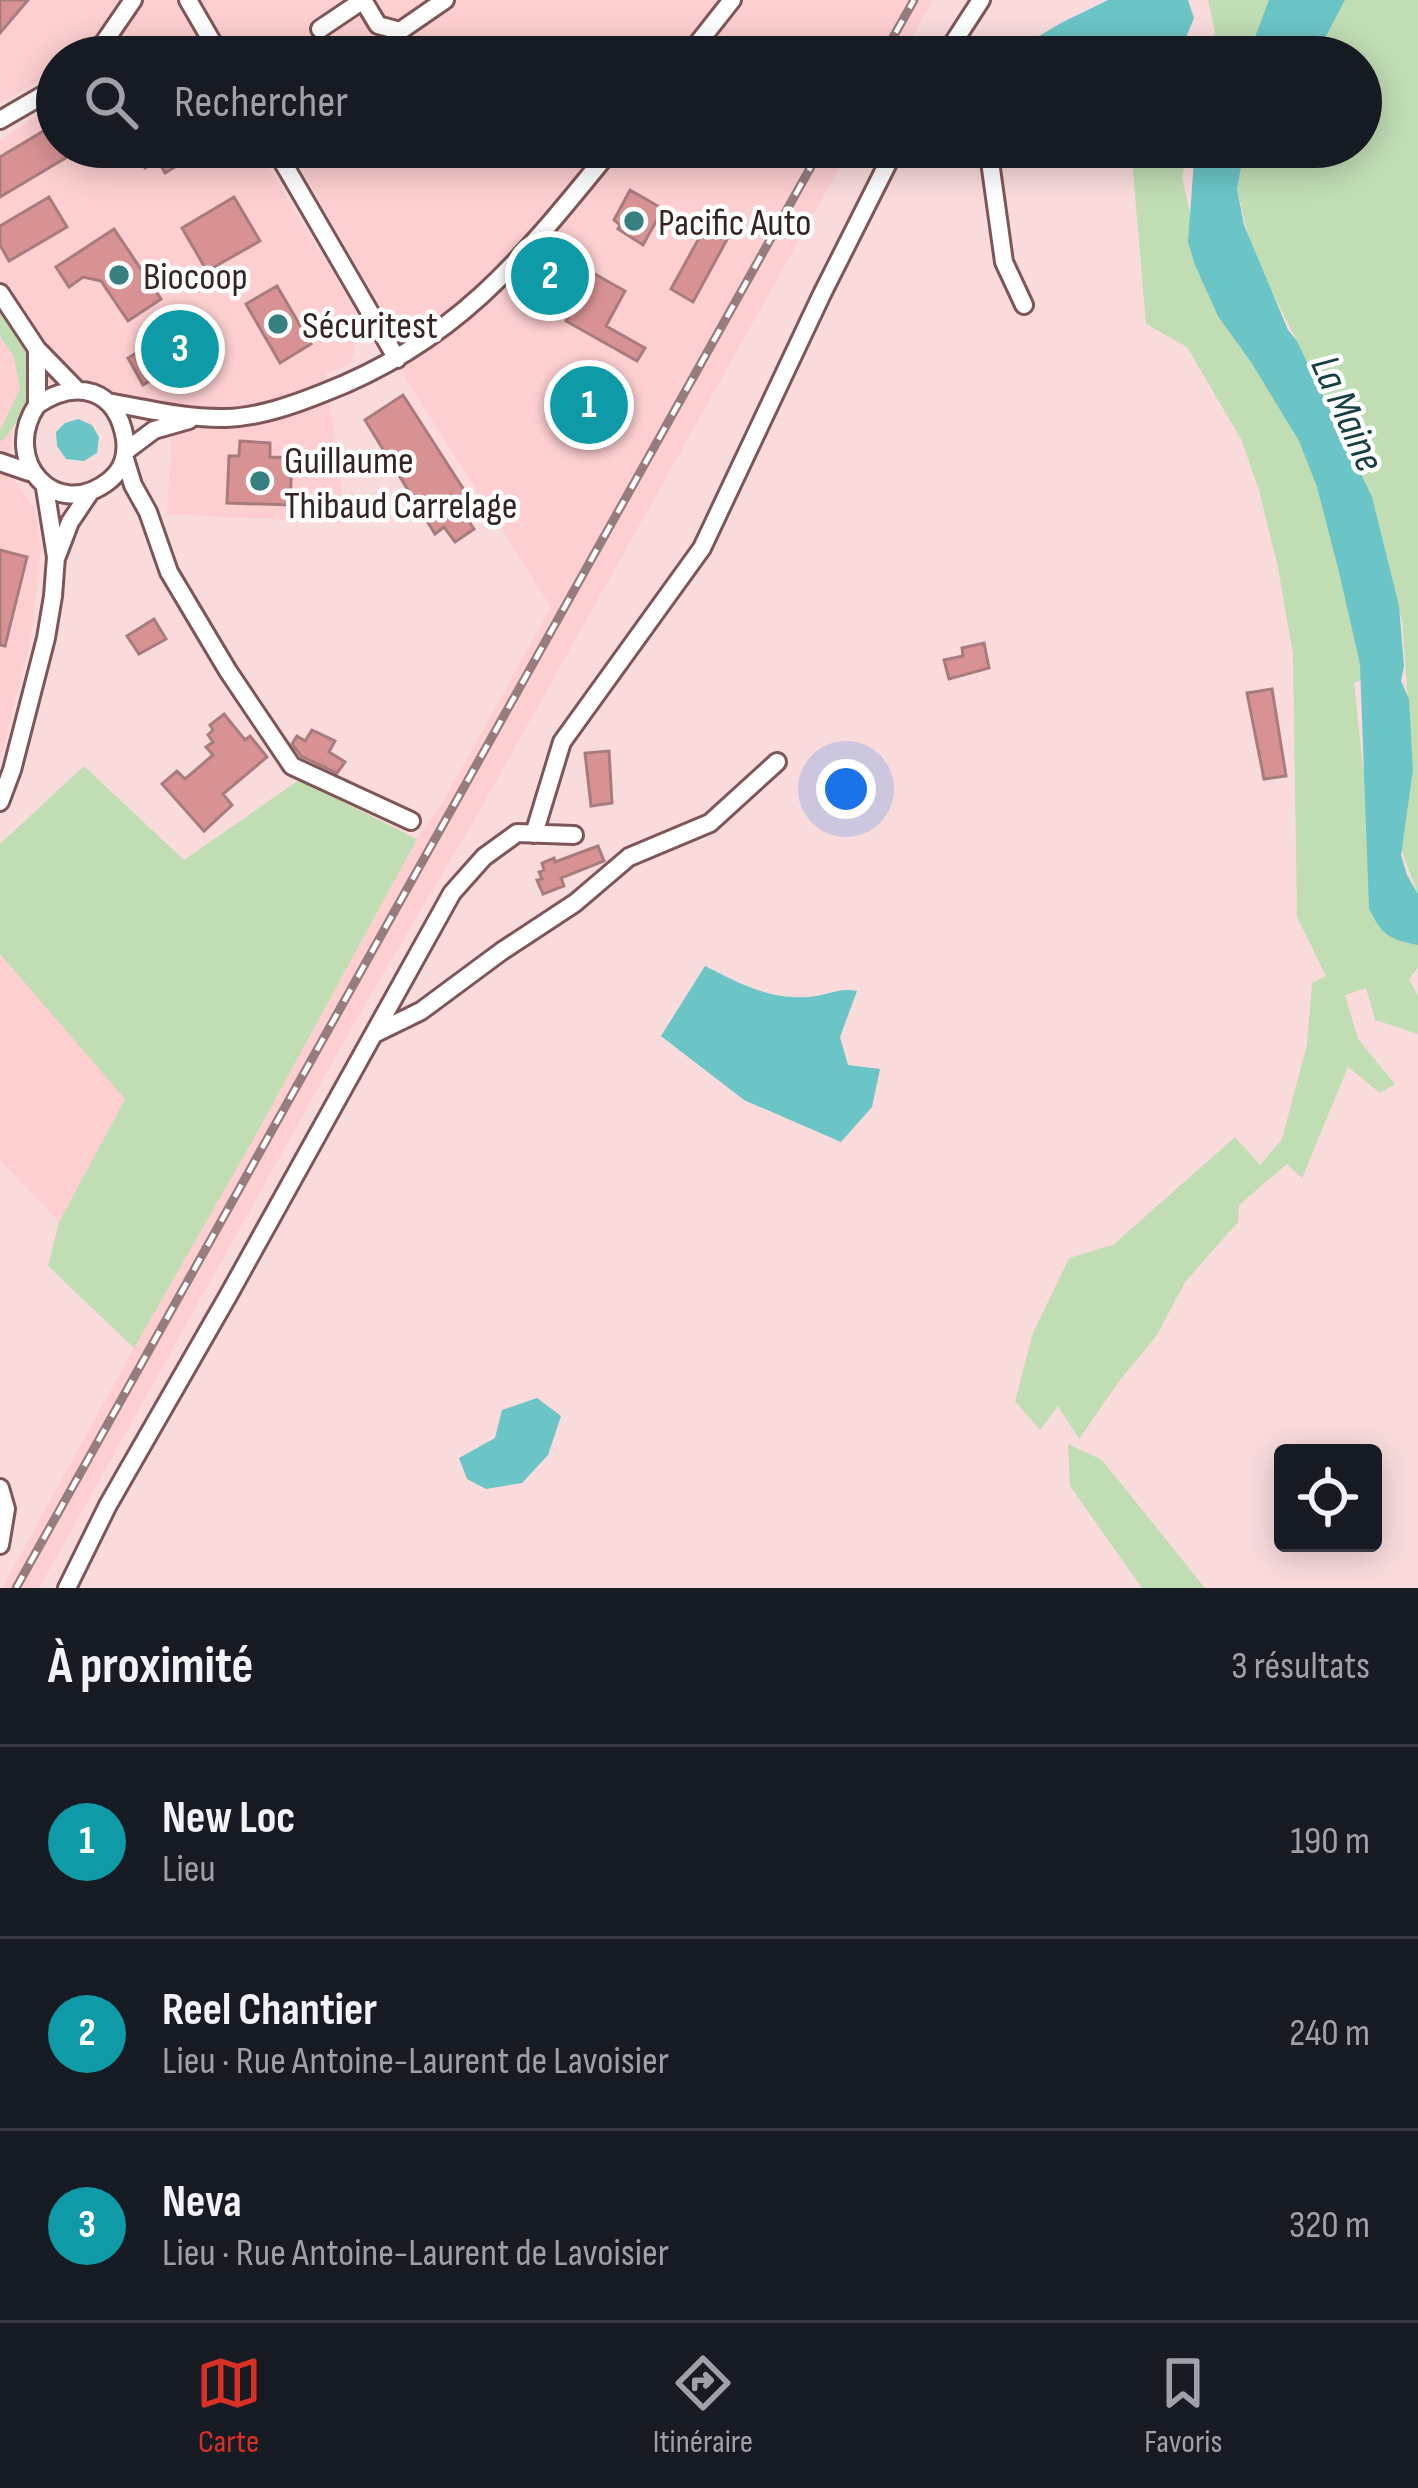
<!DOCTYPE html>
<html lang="fr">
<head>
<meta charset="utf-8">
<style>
  body { margin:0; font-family:"Sofia Sans Condensed",sans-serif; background:#242831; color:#f1f3f6 }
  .controls { position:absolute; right:36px; bottom:36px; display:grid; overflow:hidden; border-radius:12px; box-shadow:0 6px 30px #0003 }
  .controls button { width:108px; height:108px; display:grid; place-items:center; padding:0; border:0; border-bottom:3px solid #363941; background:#171b24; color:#f1f3f6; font:60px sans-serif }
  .you { position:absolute; left:846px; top:789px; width:42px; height:42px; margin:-30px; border:9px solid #fff; border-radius:50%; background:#1a73e8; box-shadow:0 0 0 18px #1a73e833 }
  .badge { display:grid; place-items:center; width:78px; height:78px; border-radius:50%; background:#d93025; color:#fff; font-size:39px; font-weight:700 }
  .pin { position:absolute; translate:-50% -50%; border:6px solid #fff; box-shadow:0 3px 12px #0006 }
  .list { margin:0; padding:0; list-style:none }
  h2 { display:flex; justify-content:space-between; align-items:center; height:156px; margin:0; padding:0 48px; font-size:51px }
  h2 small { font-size:39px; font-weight:400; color:#9ea1a6 }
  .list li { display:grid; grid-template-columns:78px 1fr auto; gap:36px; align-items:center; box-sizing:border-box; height:192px; padding:0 48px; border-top:3px solid #363941 }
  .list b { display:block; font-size:45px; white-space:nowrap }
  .list p { margin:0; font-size:39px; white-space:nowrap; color:#9ea1a6 }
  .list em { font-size:39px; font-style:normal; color:#9ea1a6 }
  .icon { flex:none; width:66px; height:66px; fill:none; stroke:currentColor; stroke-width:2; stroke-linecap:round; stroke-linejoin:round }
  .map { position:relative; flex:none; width:1418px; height:1588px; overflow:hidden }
  .search { position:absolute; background:#171b24; box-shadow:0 6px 30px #0003; left:36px; right:36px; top:36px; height:132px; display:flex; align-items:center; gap:30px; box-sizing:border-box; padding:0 42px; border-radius:66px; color:#9ea1a6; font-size:45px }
  .sheet { height:732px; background:#171b24 }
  nav { display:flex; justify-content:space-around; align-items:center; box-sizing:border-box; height:168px; border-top:3px solid #363941; background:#171b24; font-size:33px; color:#9ea1a6 }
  nav a { display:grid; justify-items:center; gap:6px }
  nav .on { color:#d93025 }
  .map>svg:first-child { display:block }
</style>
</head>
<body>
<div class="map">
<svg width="1418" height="1588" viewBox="0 0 1418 1588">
  <rect width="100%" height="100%" fill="#f9dbdc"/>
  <path fill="#fdcfd0" d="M0 0H933L901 57H57V77L54 73 0 103Z
    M57 102V147H257L363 324 350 364 326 373 346 523 167 514 174 404 136 401 73 375 35 390 24 402 11 433V476L34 508 41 549 31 639 0 759V141Z
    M289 147H851L476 817 365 1004 39 1588H2L134 1348 257 1133 417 839 444 800 551 607 404 376 382 310Z
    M0 954 125 1099 59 1222 0 1160Z"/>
  <path fill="#c0ddb4" d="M1208 0H1418V894L1401 849 1413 770 1402 620 1336 418 1273 294 1248 235 1237 189 1246 147H1361V57H1244L1238 45 1240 57H1196L1215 33Z
    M1131 147H1188L1182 177 1198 247 1320 468 1372 675 1354 683 1363 767 1379 786 1418 935V968L1409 979 1418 996V1034L1375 1020 1366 988 1345 995 1358 1039 1395 1084 1380 1093 1348 1067 1302 1178 1287 1164 1239 1205 1238 1222 1185 1282 1157 1335 1120 1380 1079 1439 1058 1406 1040 1430 1015 1401 1033 1333 1069 1258 1113 1245 1235 1137 1260 1165 1282 1139 1307 1045 1312 983 1326 976 1297 917 1293 654 1278 568 1259 490 1241 439 1187 347 1146 324Z
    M0 308 31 362 34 390C21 407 17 429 0 442V430L20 389 14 357 0 336Z
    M84 766 184 860 299 780 417 839 257 1133 134 1348 48 1266 59 1222 125 1099 0 954V844Z
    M1068 1444 1102 1460 1205 1588H1142L1070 1486Z"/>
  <path fill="#6bc4c6" d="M1108 0H1188L1194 18 1178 57H1020L1019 48 1061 23Z
    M1269 0H1345L1315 57H1243L1255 37Z
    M1195 147H1245L1237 189 1244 225 1288 330 1297 341 1372 497 1399 606 1404 666 1401 681 1409 699 1413 770 1401 855 1407 875 1418 894V945C1389 939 1382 936 1369 908L1360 664 1339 572 1317 487 1299 441 1251 362 1218 316 1195 265 1188 242Z
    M78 419 92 425 99 437 97 453 84 461 66 459 57 446 56 432 65 423Z
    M705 966C741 984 767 999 808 997 826 996 839 987 857 991L840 1037 848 1065 880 1069 872 1107 841 1142 744 1100 661 1036Z
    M537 1398 561 1416 548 1455 522 1483 486 1489 467 1479 459 1458 495 1438 502 1410Z"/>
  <path fill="#d99294" stroke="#a87c7d" stroke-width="3" d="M0 0H28L0 33Z
    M57 123V147H84L0 197V157Z
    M132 147H209L165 173 158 160 145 168Z
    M630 190 663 209 643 245 618 229 620 225 614 220Z
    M49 197 67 227 9 261 0 245V226Z
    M234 197 260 241 207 271 182 228Z
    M709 220 731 232 693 302 671 289Z
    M114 229 161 299 128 321 101 281 83 277 69 287 56 267Z
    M558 249 576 265 542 304 523 287Z
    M593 273 625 291 606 326 645 348 637 361 566 321Z
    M277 286 311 344 280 363 246 304Z
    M204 320 217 342 143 385 128 358 148 346 151 352Z
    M579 374 621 397 598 437 557 413Z
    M403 395 475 507 464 514 474 529 455 542 444 527 435 534 365 420Z
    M240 441 270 443V457L292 458 290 505 227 503 229 456H239Z
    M0 550 27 557 5 646 0 645Z
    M154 619 166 639 139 654 127 636Z
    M984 643 989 668 949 679 944 660 963 656 962 648Z
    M1272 689 1286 776 1264 779 1247 693Z
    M224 714 245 740 250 736 267 757 223 794 232 805 204 831 162 784 177 771 185 779 213 755 206 747 213 742 208 735 213 730 210 725Z
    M312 730 335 741 329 752 345 762 337 773 301 756 292 744 297 736 305 741Z
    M609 751 612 803 591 806 585 753Z
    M598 846 604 861 561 878 564 886 543 894 537 880 542 879 539 872 544 870 542 863 554 858 555 862Z"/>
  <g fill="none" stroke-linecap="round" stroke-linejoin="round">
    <defs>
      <path id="minor" d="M188 0 221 57
        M363 0 378 25 400 31 445 0
        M320 29 363 0
        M692 51 711 47 721 57
        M94 57 133 0
        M687 57 732 0
        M944 57 981 0
        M0 120 57 87
        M274 147 397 359
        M988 147 1004 262 1024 305
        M0 293 37 349 76 389
        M108 402C146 409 187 419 226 418 259 417 293 405 323 393 459 341 525 255 613 147
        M37 405C77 378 117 389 125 439 127 456 123 469 110 480 55 524 0 459 37 405V349
        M126 451 154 430 189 420
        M125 459 133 485 148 512 169 572 228 671 292 766 411 821
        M0 462 29 472
        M57 556 70 522 89 494
        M0 802 12 770 46 638 53 596 56 557 45 488
        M534 834 562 742 702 548 822 294 896 147
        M376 1033 421 1011 502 951 575 903 629 857 710 823 777 762
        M0 1488 6 1509 0 1545
        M67 1588 108 1505 228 1296 452 893 484 857 517 833 574 835"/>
    </defs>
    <use href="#minor" stroke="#7f5657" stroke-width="22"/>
    <use href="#minor" stroke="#fff" stroke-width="16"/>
    <defs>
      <path id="rail" d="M882 57 914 0
        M16 1588 822 147"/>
    </defs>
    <use href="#rail" stroke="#957d7e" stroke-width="9"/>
    <use href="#rail" stroke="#fff" stroke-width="4.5" stroke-dasharray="14" stroke-linecap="butt"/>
  </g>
  <g fill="#378081" stroke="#fff" stroke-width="4.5">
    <circle cx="634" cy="221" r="12"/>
    <circle cx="119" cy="275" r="12"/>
    <circle cx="278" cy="324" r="12"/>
    <circle cx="260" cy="481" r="12"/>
  </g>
  <g text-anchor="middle" stroke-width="9" stroke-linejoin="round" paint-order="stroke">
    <g font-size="39" fill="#362424" stroke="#fff" text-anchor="start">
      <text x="658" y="235">Pacific Auto</text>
      <text x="143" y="289">Biocoop</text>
      <text x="302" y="338">Sécuritest</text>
      <text x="284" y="473">Guillaume<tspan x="284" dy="45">Thibaud Carrelage</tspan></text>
    </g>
    <g font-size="42" font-style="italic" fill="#164041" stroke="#fff">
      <text transform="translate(1349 413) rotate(66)" y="15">La Maine</text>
    </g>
  </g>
</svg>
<div class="controls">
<button><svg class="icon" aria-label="locate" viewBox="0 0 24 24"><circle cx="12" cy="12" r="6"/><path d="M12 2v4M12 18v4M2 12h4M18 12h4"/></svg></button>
</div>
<div class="you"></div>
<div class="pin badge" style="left:589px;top:405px;background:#0f9aa8">1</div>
<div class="pin badge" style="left:550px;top:276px;background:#0f9aa8">2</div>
<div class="pin badge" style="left:180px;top:349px;background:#0f9aa8">3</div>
<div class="search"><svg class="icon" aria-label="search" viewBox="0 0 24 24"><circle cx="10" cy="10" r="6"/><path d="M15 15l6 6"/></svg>Rechercher</div>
</div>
<section class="sheet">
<h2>À proximité<small>3 résultats</small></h2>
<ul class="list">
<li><span class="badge" style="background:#0f9aa8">1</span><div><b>New Loc</b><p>Lieu</p></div><em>190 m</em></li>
<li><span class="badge" style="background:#0f9aa8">2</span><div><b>Reel Chantier</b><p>Lieu · Rue Antoine-Laurent de Lavoisier</p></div><em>240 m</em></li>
<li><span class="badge" style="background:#0f9aa8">3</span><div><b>Neva</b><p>Lieu · Rue Antoine-Laurent de Lavoisier</p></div><em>320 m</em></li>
</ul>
</section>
<nav>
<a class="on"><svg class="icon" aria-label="map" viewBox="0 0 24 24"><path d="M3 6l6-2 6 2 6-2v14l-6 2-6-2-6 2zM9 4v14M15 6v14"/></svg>Carte</a>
<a><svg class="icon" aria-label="directions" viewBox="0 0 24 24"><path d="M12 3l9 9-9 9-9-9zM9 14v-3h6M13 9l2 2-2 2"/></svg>Itinéraire</a>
<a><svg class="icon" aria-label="saved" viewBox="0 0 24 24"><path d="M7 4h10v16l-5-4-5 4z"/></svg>Favoris</a>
</nav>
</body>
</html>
